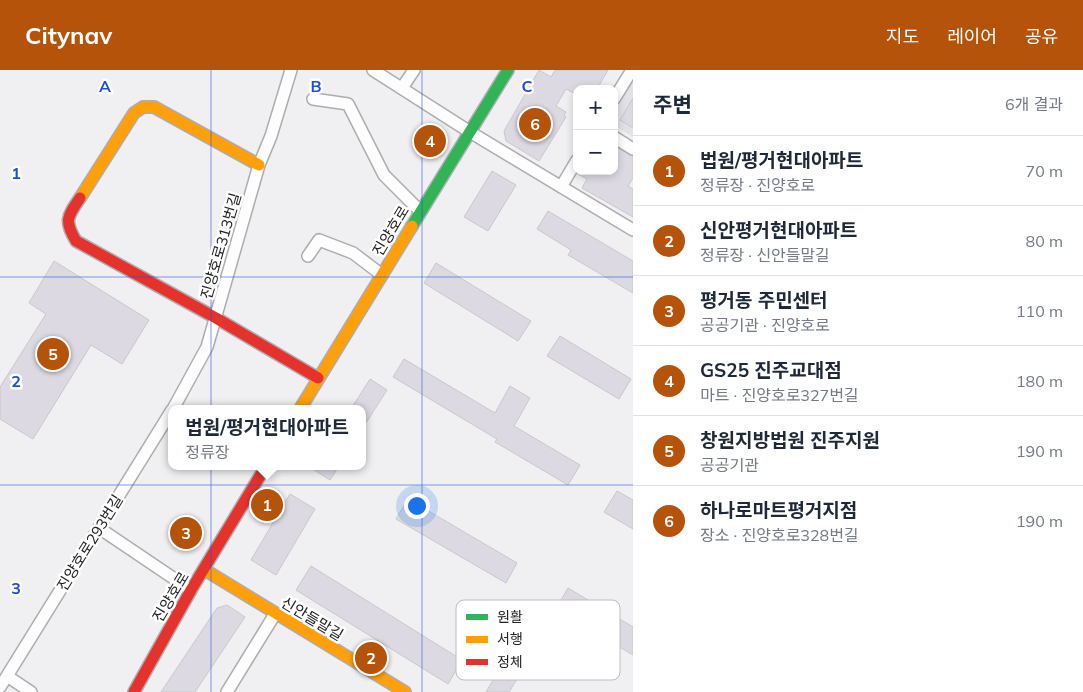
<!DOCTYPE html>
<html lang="ko">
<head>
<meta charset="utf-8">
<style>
  body { margin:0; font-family:Mulish,"Noto Sans KR",sans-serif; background:#f2f2f3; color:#1f2937 }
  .controls { position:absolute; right:15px; top:15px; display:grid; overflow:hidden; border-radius:10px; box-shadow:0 2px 8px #0003 }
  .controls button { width:45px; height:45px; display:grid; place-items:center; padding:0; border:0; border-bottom:1px solid #e0e1e3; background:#fff; color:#1f2937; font:25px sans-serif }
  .you { position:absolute; left:416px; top:435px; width:18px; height:18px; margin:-12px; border:4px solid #fff; border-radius:50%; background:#1a73e8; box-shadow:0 0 0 8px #1a73e833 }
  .badge { display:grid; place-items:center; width:32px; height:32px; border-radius:50%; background:#b45309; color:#fff; font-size:16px; font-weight:700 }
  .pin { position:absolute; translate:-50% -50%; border:2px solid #fff; box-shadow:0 1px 5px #0006 }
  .popup { position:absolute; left:168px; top:335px; width:198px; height:65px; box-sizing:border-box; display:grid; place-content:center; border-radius:10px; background:#fff; filter:drop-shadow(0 1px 4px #0005); font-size:16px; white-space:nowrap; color:#747a83 }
  .popup b { font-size:19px; color:#1f2937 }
  .popup::after { content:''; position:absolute; left:50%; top:100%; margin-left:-10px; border:10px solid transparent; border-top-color:#fff }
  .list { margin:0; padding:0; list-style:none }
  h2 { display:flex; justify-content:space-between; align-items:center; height:65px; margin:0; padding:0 20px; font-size:21px }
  h2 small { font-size:16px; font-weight:400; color:#747a83 }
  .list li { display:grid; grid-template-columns:32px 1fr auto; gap:15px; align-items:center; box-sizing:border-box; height:70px; padding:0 20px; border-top:1px solid #e0e1e3 }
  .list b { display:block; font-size:19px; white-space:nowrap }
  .list p { margin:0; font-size:16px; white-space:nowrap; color:#747a83 }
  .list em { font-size:16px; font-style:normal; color:#747a83 }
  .map { position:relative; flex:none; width:633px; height:622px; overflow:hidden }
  header { display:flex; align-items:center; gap:30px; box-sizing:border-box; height:70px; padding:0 25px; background:#b45309; color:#fff }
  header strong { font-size:24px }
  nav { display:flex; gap:28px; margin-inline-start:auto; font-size:18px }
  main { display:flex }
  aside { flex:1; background:#fff }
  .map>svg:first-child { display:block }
</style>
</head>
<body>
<header>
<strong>Citynav</strong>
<nav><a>지도</a><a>레이어</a><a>공유</a></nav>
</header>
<main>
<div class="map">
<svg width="633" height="622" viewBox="0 0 633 622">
  <rect width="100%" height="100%" fill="#f0eff1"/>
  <path fill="#e3e1e8" d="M633 8V67L617 57 614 49V39Z"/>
  <path fill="#dcd9e3" stroke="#c8c8c9" d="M539 0 551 7 555 0H608L597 19H577V25L566 19 556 36 566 42 564 46 566 47 539 91 506 71 504 61Z
    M633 28V58L620 50Z
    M614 76 633 86V108L628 116 633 119V147L582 118 587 109 578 104 579 101H614Z
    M492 101 516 115 488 161 464 147Z
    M548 141 633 191V223L568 185 571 180 537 159Z
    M54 191 149 250 122 294 91 275 33 369 0 349V317L46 244 29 233Z
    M436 193 531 251 518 271 424 213Z
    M560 266 631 309 619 329 547 286Z
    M404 289 495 343 510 316 530 328 514 356 580 395 568 415 495 372 497 369 393 307Z
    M370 309 387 320 362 359V339H351Z
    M308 396H339L330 410Z
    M617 421 633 430V459L604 442Z
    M290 424 315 439 276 505 251 490Z
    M408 429 517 493 506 513 396 449Z
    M311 496 462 590 448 614 296 520Z
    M568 518 633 557V585L556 539Z
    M227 535 245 547 195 622H161L217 538Z
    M523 560 540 569 517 609 509 622H486Z"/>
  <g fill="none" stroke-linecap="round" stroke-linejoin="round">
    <defs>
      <path id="street" d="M373 0 470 62 633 160
        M402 18 414 0
        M313 29 348 34 384 105 420 141
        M614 29 632 0
        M614 67 633 79
        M561 117 577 90
        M308 186 319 170 353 183 382 205
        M173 339 207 277 259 95 271 66 291 0
        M99 458 191 520
        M7 606 172 340
        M0 617 7 606 31 622
        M227 622 275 544"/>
      <path id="fast" d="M412 156 508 0"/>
      <path id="slow" d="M80 128 134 43 143 37H154L259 95
        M300 339 412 156
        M205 500 405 622"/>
      <path id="jam" d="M80 128C67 147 64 151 76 171L216 248 318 308
        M134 622 191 520 266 396"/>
    </defs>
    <use href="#street" stroke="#adacae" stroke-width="14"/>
    <use href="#fast" stroke="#adacae" stroke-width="14"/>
    <use href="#slow" stroke="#adacae" stroke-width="14"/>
    <use href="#jam" stroke="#adacae" stroke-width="14"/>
    <use href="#street" stroke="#fdfdfd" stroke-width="11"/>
    <use href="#fast" stroke="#30b455" stroke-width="11"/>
    <use href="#slow" stroke="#ff9f0a" stroke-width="11"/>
    <use href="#jam" stroke="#e5322d" stroke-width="11"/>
  </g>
  <path fill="none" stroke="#1d4ed8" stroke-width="1" stroke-opacity="0.55" d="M211 0V622M422 0V622M0 207H633M0 415H633"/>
  <g text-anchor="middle" stroke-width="5" stroke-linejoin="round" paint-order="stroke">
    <g font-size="15" fill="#212122" stroke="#fff">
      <text transform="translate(391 161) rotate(-59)" y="5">진양호로</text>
      <text transform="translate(221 176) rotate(-74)" y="5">진양호로313번길</text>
      <text transform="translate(90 473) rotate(-58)" y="5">진양호로293번길</text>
      <text transform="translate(171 527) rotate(-59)" y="5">진양호로</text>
      <text transform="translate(312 549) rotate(31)" y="5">신안들말길</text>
    </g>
  </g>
  <rect x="456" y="530" width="164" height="80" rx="8" fill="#fff" stroke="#bcbcbd" stroke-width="1"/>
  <rect x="466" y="544" width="22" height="6" fill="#30b455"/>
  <rect x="466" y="566" width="22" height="7" fill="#ff9f0a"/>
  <rect x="466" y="589" width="22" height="6" fill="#e5322d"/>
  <g font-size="14" fill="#212122">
    <text x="497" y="552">원활</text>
    <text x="497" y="574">서행</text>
    <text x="497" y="597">정체</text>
  </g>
  <g font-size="16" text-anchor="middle" font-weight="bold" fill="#1d4ed8" stroke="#fff" stroke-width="5" stroke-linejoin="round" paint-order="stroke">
    <text x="105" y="22">A</text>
    <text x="316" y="22">B</text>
    <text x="527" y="22">C</text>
    <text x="16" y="109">1</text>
    <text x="16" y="317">2</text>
    <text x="16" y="524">3</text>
  </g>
</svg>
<div class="controls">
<button>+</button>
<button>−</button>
</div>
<div class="you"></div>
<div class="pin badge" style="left:267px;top:435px">1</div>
<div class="popup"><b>법원/평거현대아파트</b>정류장</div>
<div class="pin badge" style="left:371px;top:588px">2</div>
<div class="pin badge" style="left:186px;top:463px">3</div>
<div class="pin badge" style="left:430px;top:71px">4</div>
<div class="pin badge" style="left:53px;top:284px">5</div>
<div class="pin badge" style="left:535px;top:54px">6</div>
</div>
<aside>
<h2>주변<small>6개 결과</small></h2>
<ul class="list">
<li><span class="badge">1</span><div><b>법원/평거현대아파트</b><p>정류장 · 진양호로</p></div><em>70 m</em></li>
<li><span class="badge">2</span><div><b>신안평거현대아파트</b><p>정류장 · 신안들말길</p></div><em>80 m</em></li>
<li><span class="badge">3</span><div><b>평거동 주민센터</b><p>공공기관 · 진양호로</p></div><em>110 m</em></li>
<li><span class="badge">4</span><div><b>GS25 진주교대점</b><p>마트 · 진양호로327번길</p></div><em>180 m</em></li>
<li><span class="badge">5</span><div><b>창원지방법원 진주지원</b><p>공공기관</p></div><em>190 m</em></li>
<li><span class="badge">6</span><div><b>하나로마트평거지점</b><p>장소 · 진양호로328번길</p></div><em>190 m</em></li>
</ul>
</aside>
</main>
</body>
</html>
